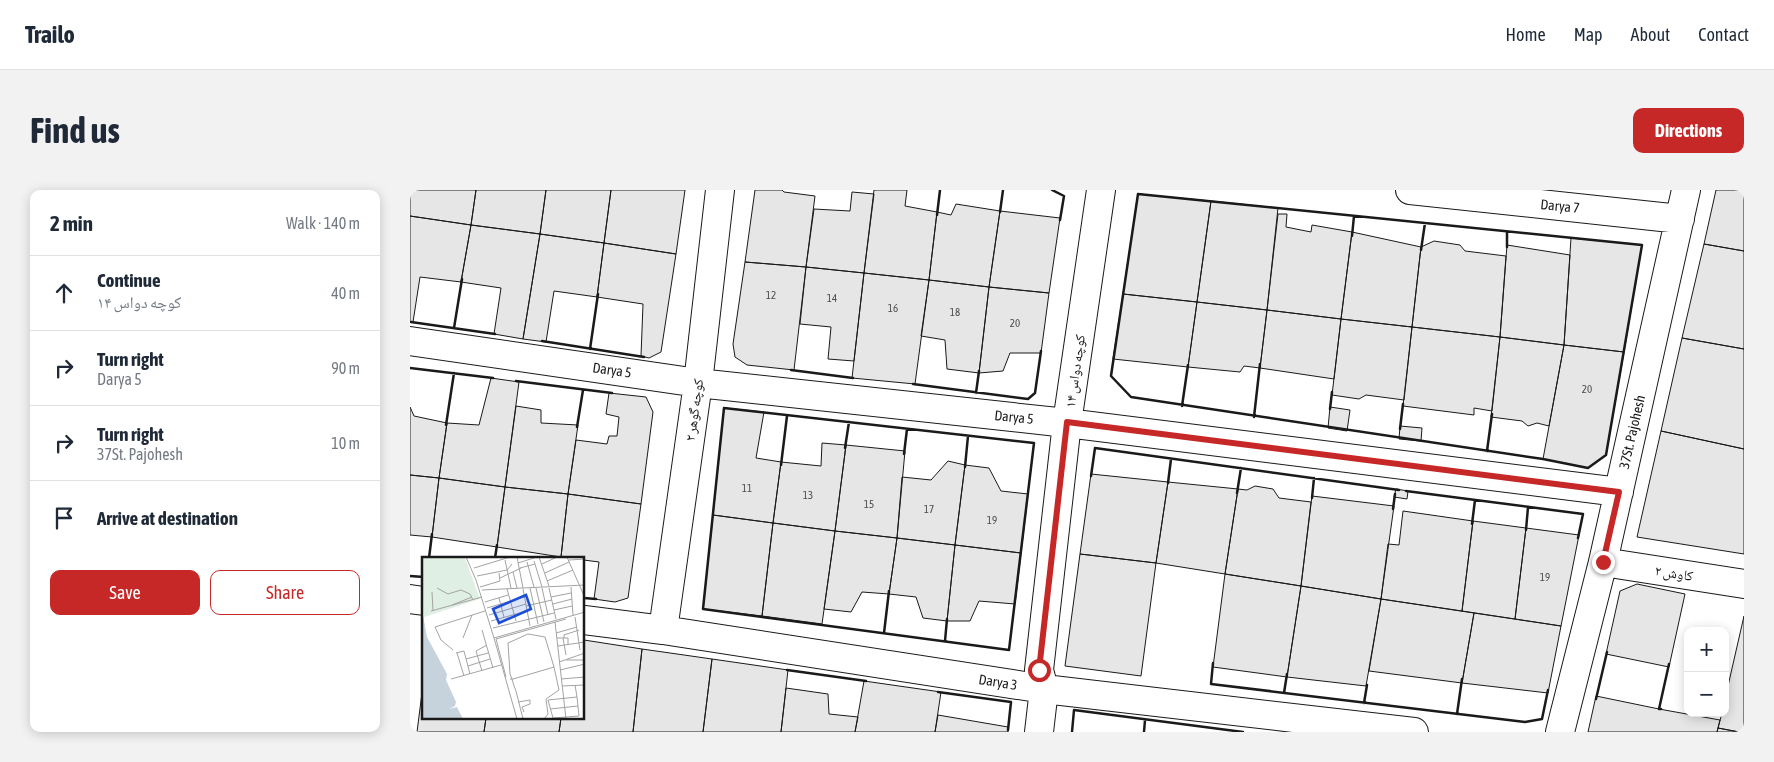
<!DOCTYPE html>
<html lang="en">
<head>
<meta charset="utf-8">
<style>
  body { margin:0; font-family:"Asap Condensed","Noto Naskh Arabic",sans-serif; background:#f2f2f3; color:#1f2937 }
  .controls { position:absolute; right:15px; bottom:15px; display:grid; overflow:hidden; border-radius:10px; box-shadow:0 2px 12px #0003 }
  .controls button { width:45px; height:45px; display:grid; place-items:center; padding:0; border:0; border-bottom:1px solid #e0e1e3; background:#fff; color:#1f2937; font:25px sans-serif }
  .stop { position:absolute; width:15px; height:15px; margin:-11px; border:4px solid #c62828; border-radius:50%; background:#fff }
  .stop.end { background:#c62828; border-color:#fff; box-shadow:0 1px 5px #0008 }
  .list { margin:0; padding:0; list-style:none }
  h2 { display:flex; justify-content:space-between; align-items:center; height:65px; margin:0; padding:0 20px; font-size:21px }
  h2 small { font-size:16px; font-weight:400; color:#747a83 }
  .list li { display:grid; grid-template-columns:32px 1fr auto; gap:15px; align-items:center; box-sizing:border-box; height:75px; padding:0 20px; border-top:1px solid #e0e1e3 }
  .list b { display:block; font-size:19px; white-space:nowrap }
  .list p { margin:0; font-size:16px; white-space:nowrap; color:#747a83 }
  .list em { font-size:16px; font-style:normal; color:#747a83 }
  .actions { display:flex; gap:10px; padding:15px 20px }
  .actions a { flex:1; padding:11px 0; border:1px solid #c62828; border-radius:10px; text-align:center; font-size:18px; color:#c62828 }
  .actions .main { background:#c62828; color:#fff }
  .icon { flex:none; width:28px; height:28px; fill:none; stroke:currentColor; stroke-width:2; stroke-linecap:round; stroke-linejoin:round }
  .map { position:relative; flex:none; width:1334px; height:542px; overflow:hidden; border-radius:10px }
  header { display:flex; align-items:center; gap:30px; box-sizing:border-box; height:70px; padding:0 25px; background:#fff; border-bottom:1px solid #e0e1e3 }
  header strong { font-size:24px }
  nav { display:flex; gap:28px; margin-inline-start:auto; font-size:18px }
  .intro { display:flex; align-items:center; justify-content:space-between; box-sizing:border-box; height:120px; padding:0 30px }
  h1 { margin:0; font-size:35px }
  .button { padding:12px 22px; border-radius:10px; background:#c62828; color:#fff; font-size:18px; font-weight:700 }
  main { display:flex; gap:30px; padding:0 30px }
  aside { flex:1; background:#fff; border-radius:10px; box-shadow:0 2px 12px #0003 }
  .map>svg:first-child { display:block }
</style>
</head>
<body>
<header>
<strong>Trailo</strong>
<nav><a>Home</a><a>Map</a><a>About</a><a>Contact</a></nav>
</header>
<div class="intro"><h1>Find us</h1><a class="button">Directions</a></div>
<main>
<aside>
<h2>2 min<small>Walk · 140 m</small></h2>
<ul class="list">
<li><svg class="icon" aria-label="ahead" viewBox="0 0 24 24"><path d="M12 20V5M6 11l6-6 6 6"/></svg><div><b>Continue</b><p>کوچه دواس ۱۴</p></div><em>40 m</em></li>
<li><svg class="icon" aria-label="right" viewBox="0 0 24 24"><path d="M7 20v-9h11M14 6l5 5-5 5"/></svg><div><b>Turn right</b><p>Darya 5</p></div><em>90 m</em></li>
<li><svg class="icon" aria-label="right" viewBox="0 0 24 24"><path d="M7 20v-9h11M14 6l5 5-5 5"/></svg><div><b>Turn right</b><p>37St. Pajohesh</p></div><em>10 m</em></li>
<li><svg class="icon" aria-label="arrive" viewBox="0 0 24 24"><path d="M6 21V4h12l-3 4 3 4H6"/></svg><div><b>Arrive at destination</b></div></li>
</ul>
<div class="actions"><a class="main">Save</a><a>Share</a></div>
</aside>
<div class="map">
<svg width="1334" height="542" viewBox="0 0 1334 542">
  <rect width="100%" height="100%" fill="#fff"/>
  <path fill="#e6e6e6" stroke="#1a1a1a" d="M0 0H66L61 35 0 26Z
    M66 0H136L130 44 61 35Z
    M136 0H201L194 53 130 44Z
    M201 0H275L266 64 194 53Z
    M345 0H372L374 2 405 6 396 77 335 72Z
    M464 0H497L495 16 527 22 519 90 454 83Z
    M1306 0H1334V61L1294 54Z
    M442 2 464 4 454 83 396 77 404 19 440 21Z
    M728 4 801 11 787 112 713 104Z
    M801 11 868 18 857 120 787 112Z
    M546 14 590 21 579 97 519 90 527 22 541 25Z
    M590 21 650 28 639 103 579 97Z
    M868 24H877L876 37 901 42 902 35 942 42 931 129 857 120Z
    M0 26 61 35 51 92 10 87 3 132H0Z
    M61 35 130 44 113 149 84 144 91 98 51 92Z
    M942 42 1011 57 1002 137 931 129Z
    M130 44 194 53 187 107 144 101 136 152 113 149Z
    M1161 48 1232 55 1214 162 1154 155Z
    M1024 51 1050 55 1055 61 1096 66 1090 147 1002 137 1011 57Z
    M194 53 266 64 251 162 239 168 231 166 233 114 187 107Z
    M1294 54 1334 61V159L1272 148Z
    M1097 55 1160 65 1154 155 1090 147Z
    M335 72 396 77 384 180 337 175 325 167 323 154Z
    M396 77 454 83 444 171 418 169 421 137 390 134Z
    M454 83 519 90 505 194 442 188Z
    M519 90 579 97 569 183 537 179 535 150 511 146Z
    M579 97 639 103 631 163H600L593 181 569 183Z
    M713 104 787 112 778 177 703 169Z
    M787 112 857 120 850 178 834 176 830 182 778 177Z
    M857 120 931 129 924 189 850 178Z
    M931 129 1002 137 994 210 956 205 949 209 922 205Z
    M1002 137 1090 147 1082 221 1064 218V225L993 216Z
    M1090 147 1154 155 1139 236 1127 233 1118 236 1112 231 1081 227Z
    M1272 148 1334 159V259L1251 241Z
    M1154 155 1214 162 1196 265 1178 278 1133 269Z
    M81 188 109 192 95 297 29 288 37 233 69 235Z
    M199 203 236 207 243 222 231 314 158 304 166 250 197 254 199 246H207L209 227 196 224Z
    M106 216 131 220V233L168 235 158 304 95 297Z
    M0 217 4 226 37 233 29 288 0 285Z
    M920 217 940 220 937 241 918 238Z
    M314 218 354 222 346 268 371 272 363 333 303 325Z
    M990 236 1012 238 1011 251 989 249Z
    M1251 241 1334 259V364L1227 347Z
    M412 253 436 255 425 341 363 333 371 272 411 276Z
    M436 255 495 261 487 348 425 341Z
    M538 271 555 275 545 355 487 348 492 287 521 290Z
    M555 275 579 278 591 301 618 304 611 363 545 355Z
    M681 284 758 292 746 373 670 364Z
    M0 285 29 288 22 347 0 345Z
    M29 288 95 297 87 357 22 347Z
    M758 292 828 299 815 384 746 373Z
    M845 296 863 299 869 308 901 312 891 396 815 384 828 299 837 300Z
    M95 297 158 304 151 367 87 357Z
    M986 299 998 301 997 309 984 307Z
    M158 304 231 314 218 408 205 412 184 409 189 372 151 367Z
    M902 306 984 316 971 409 891 396Z
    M993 321 1063 331 1052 421 971 409 978 354 989 355Z
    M303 325 363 333 352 426 293 419Z
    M1063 331 1116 338 1105 429 1052 421Z
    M363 333 425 341 412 434 352 426Z
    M1116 338 1169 345 1151 436 1105 429Z
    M425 341 487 348 479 404 452 402 441 422 414 419Z
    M487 348 545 355 537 431 513 428 506 407 479 404Z
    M545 355 611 363 605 414 569 411 560 431H537Z
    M670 364 746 373 731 486 655 476Z
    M815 384 891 396 877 487 803 477Z
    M1227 394 1275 404 1259 477 1196 464 1210 401Z
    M891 396 971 409 956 496 877 487Z
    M971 409 1064 423 1052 493 959 481Z
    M1064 423 1151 436 1138 503 1052 493Z
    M1334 426V542H1329L1308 538 1312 523H1315V509Z
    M174 450 232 459 223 542H149L151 528H174Z
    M232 459 302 469 293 542H223Z
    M302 469 378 480 371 542H293Z
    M14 487V528H76L74 542H7Z
    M454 491 531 502 525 542H445Z
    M376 498 418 504 419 524 448 527 445 542H371Z
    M1186 506 1249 519 1310 530 1307 542H1178Z
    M528 525 598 537V542H525Z
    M76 528H151L149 542H74Z
    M1308 538 1329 542H1307Z"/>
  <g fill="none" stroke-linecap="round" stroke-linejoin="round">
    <defs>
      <path id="street" d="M1000 0 1270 29
        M0 151 288 193 657 233 1209 302
        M1193 372 1334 394
        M0 409 14 411
        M174 430 253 440 634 499 1004 542
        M253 440 288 193 310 0
        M629 542 634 499 629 480 657 233 691 0
        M1150 542 1193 372 1276 0"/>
    </defs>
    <use href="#street" stroke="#1a1a1a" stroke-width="30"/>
    <use href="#street" stroke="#fff" stroke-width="28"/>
    <path stroke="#1a1a1a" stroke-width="2.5" d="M642 0 654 6 650 30
      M728 4 1232 55 1196 265 1178 278 1133 269 721 207 701 186Z
      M590 22 593 0
      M527 25 530 0
      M942 46 944 26
      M1097 57V42
      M1011 60 1015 33
      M1 132 85 144
      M44 138 52 89
      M132 151 234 167
      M180 159 188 104
      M0 178 83 188
      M381 180 443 188
      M106 191 202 203
      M503 194 618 209 625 203 631 161
      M566 203 569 181
      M772 216 778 175
      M314 218 624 253 599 460 293 419Z
      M920 219 922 202
      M844 227 850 174
      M36 235 44 183
      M167 237 173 200
      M990 239 993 214
      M435 258 439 232
      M1077 261 1082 224
      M494 264 497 239
      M371 275 377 226
      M555 277 558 246
      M681 286 685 258 989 300
      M758 293 761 269
      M996 301 1173 324 1168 348
      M827 303 831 278
      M902 308 904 288
      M983 319 985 304
      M1062 334 1065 310
      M1116 340 1118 317
      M19 368 22 344
      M85 368 87 355
      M0 386 14 387
      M174 408 186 409
      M474 443 479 401
      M535 451 537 429
      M803 473 801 494 1115 532 1132 529 1138 500
      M377 480 456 491
      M528 502 601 512 598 540
      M874 503 877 484
      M1186 509 1197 462
      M954 513 957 495
      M1251 519H1249L1259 474
      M1047 524 1052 489
      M662 542 664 520 833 542
      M734 542 735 530"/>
  </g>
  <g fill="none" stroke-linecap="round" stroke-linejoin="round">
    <path stroke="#c62828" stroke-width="6" d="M629 480 657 232 1209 302 1193 372"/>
  </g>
  <g text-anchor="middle" stroke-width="4" stroke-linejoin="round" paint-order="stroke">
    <g font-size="11" fill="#4d4d4d">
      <text x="361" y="109">12</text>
      <text x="422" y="112">14</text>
      <text x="483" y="122">16</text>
      <text x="545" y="126">18</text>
      <text x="605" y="137">20</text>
      <text x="1177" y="203">20</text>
      <text x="337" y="302">11</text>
      <text x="398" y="309">13</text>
      <text x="459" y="318">15</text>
      <text x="519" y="323">17</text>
      <text x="582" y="334">19</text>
      <text x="1135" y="391">19</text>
    </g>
    <g font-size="14" fill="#1a1a1a" stroke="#fff">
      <text transform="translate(1150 16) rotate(6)" y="5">Darya 7</text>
      <text transform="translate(202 180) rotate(8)" y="5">Darya 5</text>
      <text transform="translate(665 181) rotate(-82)" y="5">کوچه دواس ۱۴</text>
      <text transform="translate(284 220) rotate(-82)" y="5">کوچه گوهر ۲</text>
      <text transform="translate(604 227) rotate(6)" y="5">Darya 5</text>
      <text transform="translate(1222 242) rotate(-77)" y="5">37St. Pajohesh</text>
      <text transform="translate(1264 383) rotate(9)" y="5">کاوش ۲</text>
      <text transform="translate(588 492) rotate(9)" y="5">Darya 3</text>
    </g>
  </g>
  <g transform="translate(12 367)">
    <rect width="162" height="162" fill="#fff"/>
    <path d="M0 0 43 1 58 42 2 60Z" fill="#e0efe3"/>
    <path d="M0 53 5 80 25 117 24 123 34 145 33 149 27 152 35 150 41 162H0Z" fill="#c6d2dc"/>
    <path fill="none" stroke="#a3a3a3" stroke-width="1" d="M44 0 54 23 72 81M95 0 101 31M117 0 127 29M145 0 163 41M83 3 89 31M147 3 163 2M112 4 120 30M105 5 112 30M96 6 115 0M120 7 135 0M52 11 88 0M98 11 113 7M91 15 95 31M123 16 147 5M55 19 85 13 90 7M78 21 99 11M125 24 151 13M58 30 78 24 77 16M149 30 151 58M15 31 26 37 39 33 48 37 51 43M108 31 116 67M114 31 122 65M120 31 126 58M127 31 134 62M85 32 94 64M101 32 108 69M60 33 163 28M10 35 11 54M129 40 149 36M77 41 82 60M63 45 86 38M131 47 150 42M30 48 50 40M104 49 130 43M65 51 102 40M132 53 150 49M9 54 60 40M67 58 104 47M153 60 158 93M69 64 105 54M133 65 144 162M71 71 132 56M60 73 71 111M134 76 155 70M41 81 50 58M72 81 95 162M72 81 163 55M135 81H146V88M141 81 144 98M142 81V78L157 73M74 82 84 120M74 82 144 62M136 89 163 85M31 93 19 83 13 70 63 54M34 96 42 94 48 117M35 96 42 119M44 102 66 96M144 103H163M137 105 163 96M46 109 68 102M138 113 163 107M60 114 54 94 65 88M29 122 79 108M88 122H91L105 118 132 110 123 80 106 77 86 86 88 117 90 122 92 129 94 134 101 162M139 122 163 120M153 128 155 140 157 159 131 161 126 143 155 140M140 129 163 128M96 145 108 143V147L100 150 102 155M128 152 156 149M122 162 126 157 124 142 137 133 132 110"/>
    <path fill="#1d4ed8" fill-opacity="0.15" stroke="#1d4ed8" stroke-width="2.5" d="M104 38 109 52 77 66 71 52Z"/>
    <rect width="162" height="162" fill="none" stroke="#1a1a1a" stroke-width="2.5"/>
  </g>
</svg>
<div class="controls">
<button>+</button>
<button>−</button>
</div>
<div class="stop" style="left:629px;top:480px"></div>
<div class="stop end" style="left:1193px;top:372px"></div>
</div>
</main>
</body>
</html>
